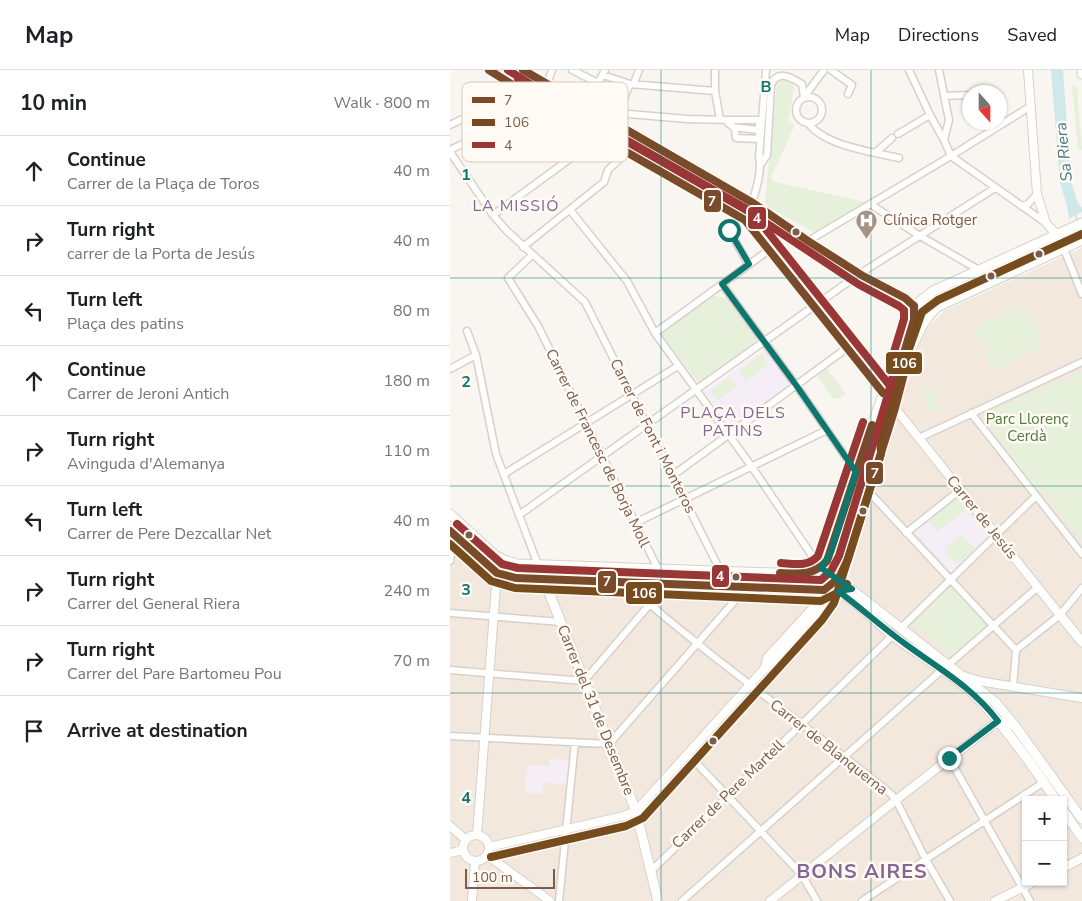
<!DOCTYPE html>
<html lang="en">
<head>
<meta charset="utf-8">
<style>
  body { margin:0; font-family:"Nunito Sans",sans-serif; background:#f2f2f2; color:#202124 }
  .controls { position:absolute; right:15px; bottom:15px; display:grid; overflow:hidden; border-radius:0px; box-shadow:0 1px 4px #0004 }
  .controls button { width:45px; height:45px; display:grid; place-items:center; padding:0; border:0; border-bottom:1px solid #e0e0e0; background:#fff; color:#202124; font:25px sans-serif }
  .compass { position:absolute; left:512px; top:15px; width:45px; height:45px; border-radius:50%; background:#fff; box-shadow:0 1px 4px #0004; rotate:159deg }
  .scale { position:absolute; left:15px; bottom:12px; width:90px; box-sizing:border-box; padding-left:5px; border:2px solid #7a5c4d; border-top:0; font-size:14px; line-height:18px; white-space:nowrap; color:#7a5c4d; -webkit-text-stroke:4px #fffaf3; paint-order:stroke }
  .stop { position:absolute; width:15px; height:15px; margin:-11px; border:4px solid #0f766e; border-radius:50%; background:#fff }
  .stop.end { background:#0f766e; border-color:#fff; box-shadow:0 1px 5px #0008 }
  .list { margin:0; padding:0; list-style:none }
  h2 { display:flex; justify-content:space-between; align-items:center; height:65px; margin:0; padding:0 20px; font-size:21px }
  h2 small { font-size:16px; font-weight:400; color:#757577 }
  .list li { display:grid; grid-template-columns:32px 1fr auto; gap:15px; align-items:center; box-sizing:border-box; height:70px; padding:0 20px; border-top:1px solid #e0e0e0 }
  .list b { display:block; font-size:19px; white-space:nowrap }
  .list p { margin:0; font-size:16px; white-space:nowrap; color:#757577 }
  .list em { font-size:16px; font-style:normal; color:#757577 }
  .icon { flex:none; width:28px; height:28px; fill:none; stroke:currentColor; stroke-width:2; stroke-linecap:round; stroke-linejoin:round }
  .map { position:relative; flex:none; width:632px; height:831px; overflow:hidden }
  header { display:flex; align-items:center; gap:30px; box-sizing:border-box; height:70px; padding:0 25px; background:#fff; border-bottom:1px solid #e0e0e0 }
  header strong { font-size:24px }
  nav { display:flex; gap:28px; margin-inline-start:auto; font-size:18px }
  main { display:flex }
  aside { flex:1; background:#fff }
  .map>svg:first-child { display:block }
</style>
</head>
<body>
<header>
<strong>Map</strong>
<nav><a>Map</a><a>Directions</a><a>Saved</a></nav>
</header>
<main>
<aside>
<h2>10 min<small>Walk · 800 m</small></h2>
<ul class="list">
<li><svg class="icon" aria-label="ahead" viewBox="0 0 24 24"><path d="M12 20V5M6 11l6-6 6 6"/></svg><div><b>Continue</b><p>Carrer de la Plaça de Toros</p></div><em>40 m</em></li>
<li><svg class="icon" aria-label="right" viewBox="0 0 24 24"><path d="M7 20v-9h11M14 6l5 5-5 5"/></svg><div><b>Turn right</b><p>carrer de la Porta de Jesús</p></div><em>40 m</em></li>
<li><svg class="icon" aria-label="left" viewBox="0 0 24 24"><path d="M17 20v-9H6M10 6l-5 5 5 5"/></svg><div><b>Turn left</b><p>Plaça des patins</p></div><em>80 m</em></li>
<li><svg class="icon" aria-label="ahead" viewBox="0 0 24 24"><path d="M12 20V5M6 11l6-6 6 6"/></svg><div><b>Continue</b><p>Carrer de Jeroni Antich</p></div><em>180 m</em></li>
<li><svg class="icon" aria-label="right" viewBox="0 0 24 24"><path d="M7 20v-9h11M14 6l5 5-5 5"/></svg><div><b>Turn right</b><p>Avinguda d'Alemanya</p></div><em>110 m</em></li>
<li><svg class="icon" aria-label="left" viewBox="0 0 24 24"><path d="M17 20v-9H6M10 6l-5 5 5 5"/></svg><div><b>Turn left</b><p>Carrer de Pere Dezcallar Net</p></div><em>40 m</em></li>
<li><svg class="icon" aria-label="right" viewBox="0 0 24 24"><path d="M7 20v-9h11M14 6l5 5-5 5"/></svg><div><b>Turn right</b><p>Carrer del General Riera</p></div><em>240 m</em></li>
<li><svg class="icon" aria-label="right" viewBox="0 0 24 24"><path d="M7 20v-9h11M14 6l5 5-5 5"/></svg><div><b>Turn right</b><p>Carrer del Pare Bartomeu Pou</p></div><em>70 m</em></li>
<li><svg class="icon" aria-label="arrive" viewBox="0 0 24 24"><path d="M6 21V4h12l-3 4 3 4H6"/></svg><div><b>Arrive at destination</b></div></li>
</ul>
</aside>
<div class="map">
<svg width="632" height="831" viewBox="0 0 632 831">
  <rect width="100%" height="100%" fill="#f9f5f0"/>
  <path fill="#f2e8de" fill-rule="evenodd" d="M632 178V831H0V469L52 512 92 516 389 529 399 507 471 270 480 255 494 241ZM576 730H613V812H576Z"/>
  <path fill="#f6eef6" d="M316 278 340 315 282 359 254 322Z
    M507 428 538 467 503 501H500L464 462Z
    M99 689 119 690 117 714 93 713 91 724 75 722 77 695 99 696Z"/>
  <path fill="#e7f0db" d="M42 0H70L299 133 294 148Z
    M334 9 342 14 344 18 338 52 345 55 321 107 324 112 416 132 364 162 318 137 315 132 327 11Z
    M624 15 627 17 632 79 630 80 628 78 622 17Z
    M262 225 280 229 307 269 304 275 249 314 211 264Z
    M571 235 572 238 576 236 592 272 589 274 590 278 543 300 535 282 538 279 536 274 531 275 522 257Z
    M312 284 319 294 296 311 289 301Z
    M377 299 396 324 392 327 383 329 367 306Z
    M632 301V471L590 418 584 417 532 346Z
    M280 307 287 317 267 331 260 321Z
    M484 318 490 340 478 343 472 321Z
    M507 428 516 440 488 462 479 450Z
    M511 465 525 479 510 494 508 492 506 494 495 483 497 481 495 478Z
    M501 516 537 555 502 586 464 554Z"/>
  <path fill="#d0e8ea" d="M601 0H613L621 111 627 131 632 138V142L619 149 617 136 610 113Z"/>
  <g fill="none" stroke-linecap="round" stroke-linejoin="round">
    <path stroke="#d0e8ea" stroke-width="2" d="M625 143 628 153
      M630 157 632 162"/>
    <path stroke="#d9cfc7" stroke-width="9" stroke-dasharray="9 4.5" stroke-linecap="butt" d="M368 539 375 528 391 482"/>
    <defs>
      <path id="minor" d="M122 0 148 13 155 0
        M265 0V21L270 49
        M381 0 402 15 398 24
        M459 0 480 45 494 70
        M489 0 499 50 494 70 501 86
        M153 5 180 14 265 21
        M184 13 189 0
        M97 14 102 0
        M494 26 520 25
        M346 40a13 13 0 1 1 26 0a13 13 0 1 1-26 0Z
        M354 27 374 0
        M167 43 237 49 278 50 283 57 308 60 311 63
        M278 50H309V69L286 68 285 58 278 53Z
        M164 52 180 14
        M358 53C375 76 423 82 449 88
        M0 55 71 20
        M448 64 480 45
        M0 80 46 58 91 33
        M0 82 43 145 57 161 135 232 270 500
        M425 83 442 68
        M501 86 596 153
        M311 94 317 85 321 15C327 0 339 6 352 14L354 27
        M420 134 470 166 529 200
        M571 136 578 134 587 124
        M120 140 177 211 205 263 302 397 371 499 388 509
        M43 145 151 66
        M295 150C302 134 313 104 309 88L316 0
        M279 160 299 195
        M358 171 501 86 581 36
        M73 177 154 112 158 100 177 82
        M614 179 632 224
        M82 185 58 208 88 256 208 499
        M543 212 546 202 601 177 606 172 607 165
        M272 214 346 315 406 402
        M17 261 26 285 46 384 88 495
        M205 263 319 180
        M0 299 26 285
        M521 343 632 484
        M469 368 632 292
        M54 404 228 296
        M222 406 397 278
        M419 422 566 580
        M69 445 408 205 545 118
        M185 453 377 360
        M456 463 510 420
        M0 491 5 466
        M177 513C202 538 231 560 258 582 319 630 381 675 441 724L446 730 475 788 500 831
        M0 543 111 552
        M451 558 586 426
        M566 580 610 545 632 518
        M498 595 588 517
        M0 600 134 611 200 534
        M563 617 566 580
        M0 666 159 674 296 518
        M238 684 352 805 367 831
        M499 688 580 831
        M201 801 443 565
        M109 831 125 672
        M232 831 493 599
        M412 831 594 712"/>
      <path id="tertiary" d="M39 0 91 33 295 150 610 545
        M73 0 303 133 358 171 413 206 455 228 464 236 465 242 454 283 456 296
        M578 0 587 124 596 153 607 165
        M363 551 381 527 392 520
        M315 598 317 588 363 538C366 532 370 527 364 521
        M514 606 529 611 632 628
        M0 756 16 770
        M27 765 47 503
        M13 778a13 13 0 1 1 26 0a13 13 0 1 1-26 0Z
        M39 777 174 746 186 741 315 598 319 596
        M0 783 13 780
        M37 785 100 831
        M613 798 632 788
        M22 831 25 791
        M320 831 446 730 548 651 565 656
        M545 831 584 812"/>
      <path id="secondary" d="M632 0V4
        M0 444 46 486 54 490 67 494 351 504C367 503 374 497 381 483L406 402 464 236 483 221 632 153
        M0 461 47 503 66 508 296 518 374 520C396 507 400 481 407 458 420 418 433 378 445 337 454 306 462 259 487 237L632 170
        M391 482 421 381 420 366
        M88 495 186 741 208 831
        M388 509 545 632 565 656 632 749
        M374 520C379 520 384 519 389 522 409 533 425 551 442 565 474 589 512 608 538 639 562 667 585 699 606 730
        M610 545 632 572
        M315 598 365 543
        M613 740 632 768"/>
    </defs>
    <use href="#minor" stroke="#d7d1cb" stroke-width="9"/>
    <use href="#tertiary" stroke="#d7d1cb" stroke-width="10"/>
    <use href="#secondary" stroke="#d9d2cb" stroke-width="11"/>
    <use href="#minor" stroke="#fefefd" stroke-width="6"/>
    <use href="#tertiary" stroke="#fefefd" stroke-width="8"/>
    <use href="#secondary" stroke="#fefefd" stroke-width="9"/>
    <defs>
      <path id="bus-1" d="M39 0 91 33 295 150 433 323
        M73 0 303 133 358 171 413 206 455 228 464 236
        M0 461 47 503 66 508 374 520 389 508 398 489 445 338 456 296 454 283 464 250V236
        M330 503C349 504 363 506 377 491L422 355"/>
      <path id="bus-2" d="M0 474 41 511 65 518 371 531 387 523 397 514
        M41 787 176 756 193 748 372 550 384 533 431 384 430 362 472 242 488 230 632 164"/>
      <path id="bus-3" d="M58 0 96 24 302 142 441 317
        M7 454 52 494 68 498 371 510 381 501 389 486 435 335 446 295 444 282 454 249V240L449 236 408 214 298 141 68 9
        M331 493C345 494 358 497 368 486L413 352"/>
    </defs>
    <use href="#bus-1" stroke="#fffaf3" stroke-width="11"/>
    <use href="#bus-2" stroke="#fffaf3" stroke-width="11"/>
    <use href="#bus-3" stroke="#fffaf3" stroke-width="11"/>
    <use href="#bus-1" stroke="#7a4b2a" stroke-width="8"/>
    <use href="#bus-2" stroke="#764c1f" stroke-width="8"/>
    <use href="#bus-3" stroke="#993636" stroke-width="8"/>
  </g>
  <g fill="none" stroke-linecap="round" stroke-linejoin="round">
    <path stroke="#0f766e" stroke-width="6" d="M279 160 299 194 272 214 346 315 406 402 381 482 371 498 402 519 388 521C411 538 432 557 454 573 489 599 521 616 548 651L499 688"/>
  </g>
  <path fill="none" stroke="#0f766e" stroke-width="1" stroke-opacity="0.55" d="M211 0V831M421 0V831M0 208H632M0 416H632M0 623H632"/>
  <defs>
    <symbol id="hospital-pin" viewBox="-11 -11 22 30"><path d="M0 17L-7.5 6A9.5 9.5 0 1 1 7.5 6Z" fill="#a69286" stroke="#fffaf3"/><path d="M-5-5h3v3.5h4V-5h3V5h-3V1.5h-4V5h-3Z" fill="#fff"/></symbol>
  </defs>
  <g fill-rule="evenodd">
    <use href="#hospital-pin" x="404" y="138" width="25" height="34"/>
  </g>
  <g fill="#7a5c4d" stroke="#fffaf3" stroke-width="2">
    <circle cx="346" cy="162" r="4.5"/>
    <circle cx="589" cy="184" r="4.5"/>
    <circle cx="541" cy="206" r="4.5"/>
    <circle cx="413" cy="441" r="4.5"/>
    <circle cx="19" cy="465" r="4.5"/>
    <circle cx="286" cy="507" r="4.5"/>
    <circle cx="263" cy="671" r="4.5"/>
  </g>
  <g text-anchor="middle" stroke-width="5" stroke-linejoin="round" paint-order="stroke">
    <g font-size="15" fill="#7a5c4d" stroke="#fffaf3" text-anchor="start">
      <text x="433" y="155">Clínica Rotger</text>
    </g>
    <g font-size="15" fill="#537a41" stroke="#fffaf3">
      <text x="577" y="354">Parc Llorenç<tspan x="577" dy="17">Cerdà</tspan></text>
    </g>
    <g font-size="15" fill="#7a5c4d" stroke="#fffaf3">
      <text transform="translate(203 366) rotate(63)" y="5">Carrer de Font i Monteros</text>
      <text transform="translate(148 378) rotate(64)" y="5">Carrer de Francesc de Borja Moll</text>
      <text transform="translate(532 447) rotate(51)" y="5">Carrer de Jesús</text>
      <text transform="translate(146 640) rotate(68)" y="5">Carrer del 31 de Desembre</text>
      <text transform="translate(379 677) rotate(38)" y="5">Carrer de Blanquerna</text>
      <text transform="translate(278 724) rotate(-44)" y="5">Carrer de Pere Martell</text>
    </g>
    <g font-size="16" font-style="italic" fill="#437c86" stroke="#fffaf3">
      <text transform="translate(613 82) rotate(-96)" y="6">Sa Riera</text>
    </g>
    <g font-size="16" letter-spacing="1" fill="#846695" stroke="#fffaf3">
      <text x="66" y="141">LA MISSIÓ</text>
      <text x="283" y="348">PLAÇA DELS<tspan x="283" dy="18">PATINS</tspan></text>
    </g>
    <g font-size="20" font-weight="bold" letter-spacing="1" fill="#846695" stroke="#fffaf3">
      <text x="412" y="808">BONS AIRES</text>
    </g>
  </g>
  <rect x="12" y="12" width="166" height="80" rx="8" fill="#fffaf3" stroke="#d7cbc1" stroke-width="1"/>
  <rect x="22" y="27" width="23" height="6" fill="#7a4b2a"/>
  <rect x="22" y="49" width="23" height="7" fill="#764c1f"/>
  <rect x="22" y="72" width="23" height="6" fill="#993636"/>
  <g font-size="14" fill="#7a5c4d">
    <text x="54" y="35">7</text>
    <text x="54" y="57">106</text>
    <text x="54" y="80">4</text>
  </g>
  <g font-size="16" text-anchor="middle" font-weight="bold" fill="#0f766e" stroke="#fffaf3" stroke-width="5" stroke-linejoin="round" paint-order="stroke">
    <text x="316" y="22">B</text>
    <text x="16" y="110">1</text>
    <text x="16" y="317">2</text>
    <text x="16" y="525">3</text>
    <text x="16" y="733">4</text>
  </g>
  <g stroke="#fffaf3" stroke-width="2">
    <rect x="253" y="119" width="19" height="24" rx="5" fill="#7a4b2a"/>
    <rect x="297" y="136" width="20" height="24" rx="5" fill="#993636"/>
    <rect x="435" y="281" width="38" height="24" rx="5" fill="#764c1f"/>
    <rect x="415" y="391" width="19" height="24" rx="5" fill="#7a4b2a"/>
    <rect x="261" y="494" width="19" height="24" rx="5" fill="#993636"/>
    <rect x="147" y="500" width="20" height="24" rx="5" fill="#7a4b2a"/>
    <rect x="175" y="511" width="38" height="24" rx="5" fill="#764c1f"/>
  </g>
  <g font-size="14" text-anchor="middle" font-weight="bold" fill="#fff">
    <text x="262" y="136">7</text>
    <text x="307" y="153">4</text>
    <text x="454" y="298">106</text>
    <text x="425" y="408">7</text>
    <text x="270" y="511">4</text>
    <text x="157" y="516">7</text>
    <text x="194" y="528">106</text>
  </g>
</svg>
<div class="controls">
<button>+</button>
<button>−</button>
</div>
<svg class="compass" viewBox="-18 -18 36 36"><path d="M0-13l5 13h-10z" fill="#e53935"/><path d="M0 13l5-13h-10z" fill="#757577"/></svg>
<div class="scale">100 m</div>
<div class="stop" style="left:279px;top:160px"></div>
<div class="stop end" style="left:499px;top:688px"></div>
</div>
</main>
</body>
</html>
